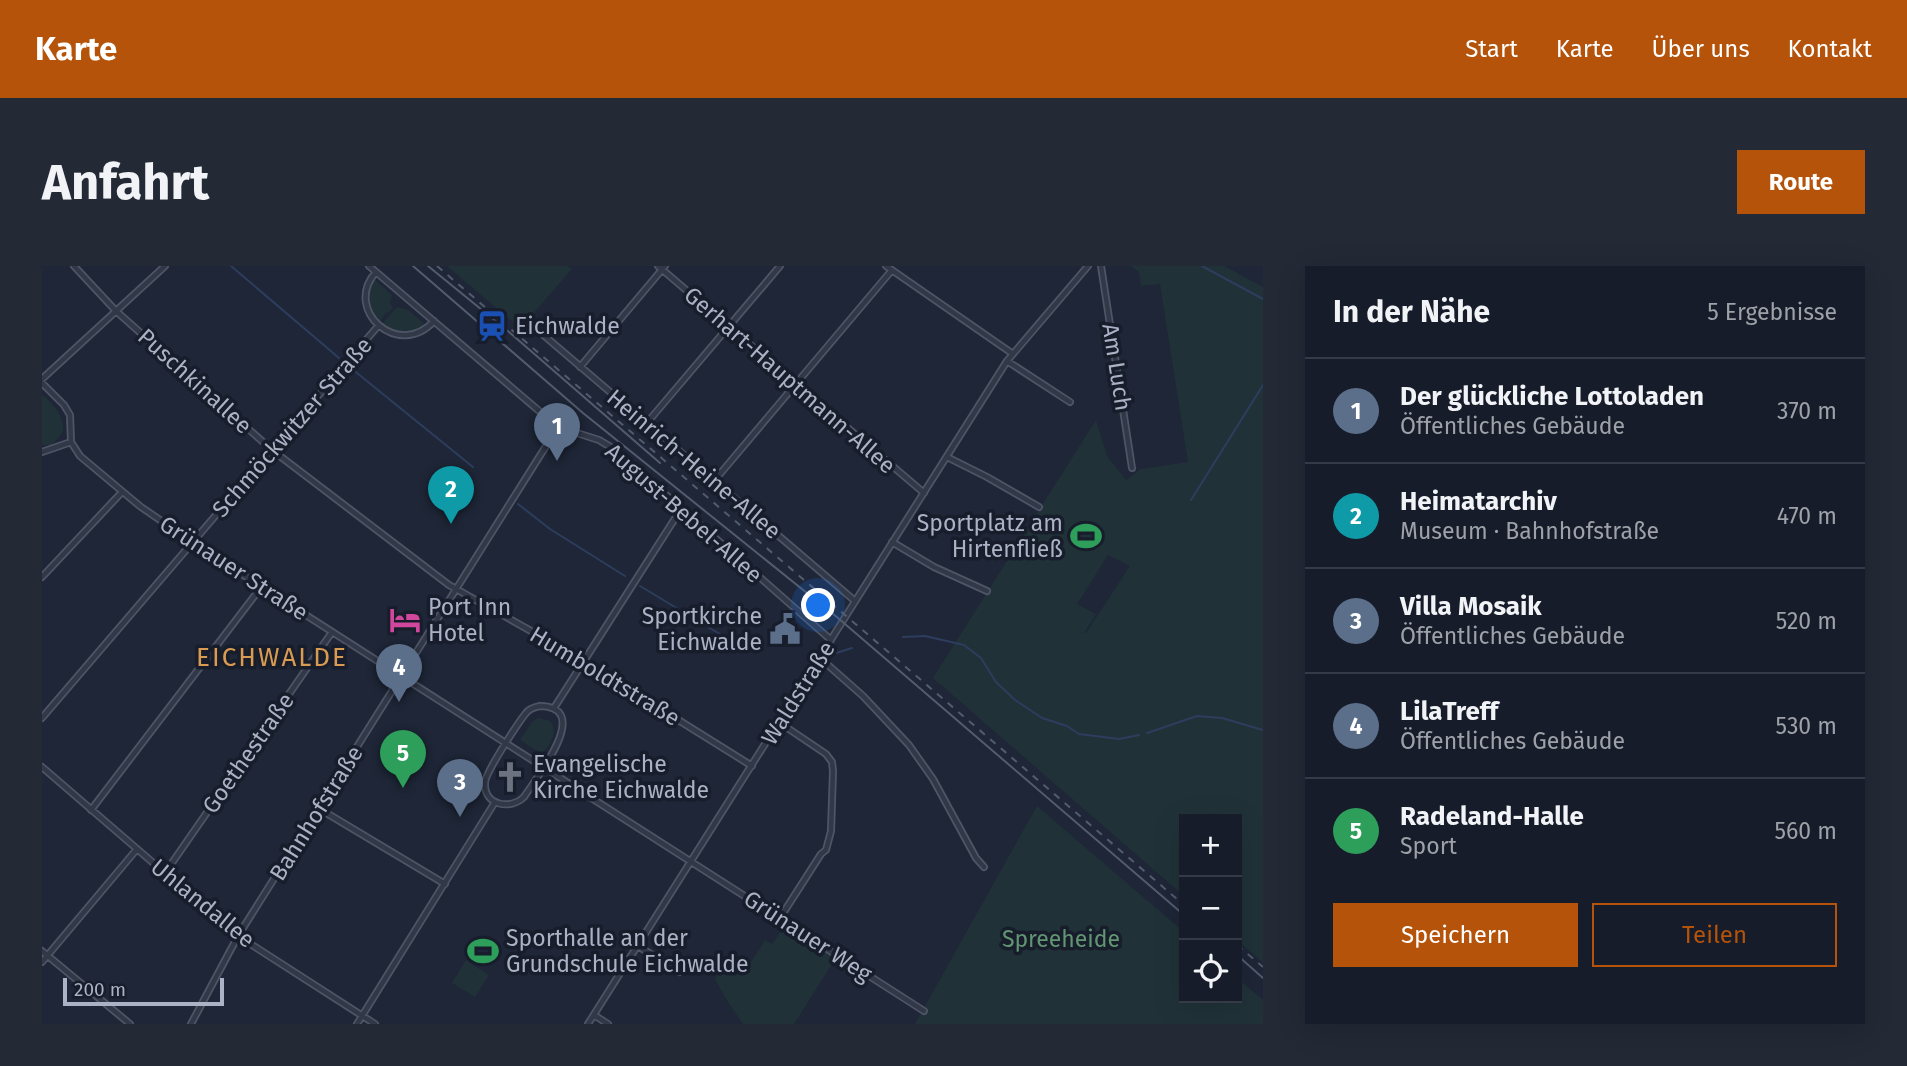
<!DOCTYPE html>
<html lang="de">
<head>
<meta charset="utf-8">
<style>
  body { margin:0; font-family:"Fira Sans",sans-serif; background:#232935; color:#f1f3f6 }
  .controls { position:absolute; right:21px; bottom:21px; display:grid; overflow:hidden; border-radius:0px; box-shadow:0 7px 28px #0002 }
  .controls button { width:63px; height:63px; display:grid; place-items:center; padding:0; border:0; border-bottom:2px solid #353a46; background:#161c29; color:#f1f3f6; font:35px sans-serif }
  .scale { position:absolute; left:21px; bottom:18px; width:161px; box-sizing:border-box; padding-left:7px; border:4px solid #abb2c5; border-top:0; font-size:19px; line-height:24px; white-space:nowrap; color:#abb2c5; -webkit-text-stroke:5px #171d2b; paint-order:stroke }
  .you { position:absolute; left:777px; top:340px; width:24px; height:24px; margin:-18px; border:5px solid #fff; border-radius:50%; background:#1a73e8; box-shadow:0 0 0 10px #1a73e833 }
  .badge { display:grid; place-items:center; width:46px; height:46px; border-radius:50%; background:#b45309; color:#fff; font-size:23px; font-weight:700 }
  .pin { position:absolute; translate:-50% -58px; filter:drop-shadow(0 2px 4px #0008) }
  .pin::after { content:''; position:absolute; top:37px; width:24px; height:21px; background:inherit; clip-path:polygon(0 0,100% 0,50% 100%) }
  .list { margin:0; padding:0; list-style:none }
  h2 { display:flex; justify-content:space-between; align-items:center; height:91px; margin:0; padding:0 28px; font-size:30px }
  h2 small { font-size:23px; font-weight:400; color:#9ea1a8 }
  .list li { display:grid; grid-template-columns:46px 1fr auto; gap:21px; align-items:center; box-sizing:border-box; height:105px; padding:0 28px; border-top:2px solid #353a46 }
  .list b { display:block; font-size:26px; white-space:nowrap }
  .list p { margin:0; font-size:23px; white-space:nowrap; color:#9ea1a8 }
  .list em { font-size:23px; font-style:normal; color:#9ea1a8 }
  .actions { display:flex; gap:14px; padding:21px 28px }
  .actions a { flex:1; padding:16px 0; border:2px solid #b45309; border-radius:0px; text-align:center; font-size:24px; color:#b45309 }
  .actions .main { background:#b45309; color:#fff }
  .icon { flex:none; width:38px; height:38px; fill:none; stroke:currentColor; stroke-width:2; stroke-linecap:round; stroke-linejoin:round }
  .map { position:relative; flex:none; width:1221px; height:758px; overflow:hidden; border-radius:0px }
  header { display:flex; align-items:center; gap:42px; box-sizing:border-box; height:98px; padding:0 35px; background:#b45309; color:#fff }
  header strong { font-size:33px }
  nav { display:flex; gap:38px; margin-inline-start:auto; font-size:24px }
  .intro { display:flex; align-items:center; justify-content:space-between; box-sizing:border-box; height:168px; padding:0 42px }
  h1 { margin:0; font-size:49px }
  .button { padding:18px 32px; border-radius:0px; background:#b45309; color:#fff; font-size:24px; font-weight:700 }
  main { display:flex; gap:42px; padding:0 42px }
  aside { flex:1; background:#161c29; border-radius:0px; box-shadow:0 7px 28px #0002 }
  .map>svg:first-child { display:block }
</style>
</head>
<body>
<header>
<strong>Karte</strong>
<nav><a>Start</a><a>Karte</a><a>Über uns</a><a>Kontakt</a></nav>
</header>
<div class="intro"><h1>Anfahrt</h1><a class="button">Route</a></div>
<main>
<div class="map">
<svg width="1221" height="758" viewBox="0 0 1221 758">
  <rect width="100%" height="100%" fill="#1e2637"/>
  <path fill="#203238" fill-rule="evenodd" d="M405 0H526L530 3 489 50 477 61Z
    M1089 0H1182L1221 21V697L1195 674V553H1142V630L891 412 1054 154 1065 190 1084 214 1099 203 1146 196 1118 18 1099 20 1097 6ZM1066 289 1088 300 1044 367H1042L1054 348 1035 338Z
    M332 13 350 29 348 37 351 42 346 47 344 46 338 56C327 44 324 29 332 13Z
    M355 41 366 44 384 59C370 68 357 67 342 60L340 58Z
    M0 128C11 139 23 149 21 166L10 179H0Z
    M496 452 508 455C517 468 508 477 500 488L478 474 490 456Z
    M995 540 1142 666V732H1195V712L1221 734V758H873Z
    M740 664 747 668 749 664 793 693 752 758H701L684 733 673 713 681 696H709L723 674 730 678Z
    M424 694 447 709 433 731 410 717Z"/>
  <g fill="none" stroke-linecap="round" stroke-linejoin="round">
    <path stroke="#2e3d5d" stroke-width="2" d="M189 0 297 92
      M1160 0 1221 33
      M310 103 431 201
      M1149 234 1221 119
      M476 238 508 263 583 310
      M598 320 696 379
      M861 371 883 370 922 379 939 392 954 416 973 434 1000 452 1025 460 1037 468 1077 473 1097 469
      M791 388 810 382
      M1105 467 1155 450 1180 452 1221 464"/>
    <defs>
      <path id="minor" d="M32 0 74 45 230 184 407 319 537 392 710 500
        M327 0 516 161 557 174 572 183 789 374
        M616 0 882 227
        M844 0 971 88
        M1059 0 1090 202
        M334 6C300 44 357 94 392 55
        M492 61 813 335
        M965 95 1028 136
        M538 101 623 0
        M0 113 123 0
        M0 117 22 139 28 149 29 176
        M604 158 738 0
        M29 176 38 190 99 241 156 280 882 745
        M0 186 29 176
        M905 191 945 211 997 241
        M672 215 850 4
        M850 276 892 301 945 325
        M0 311 80 226
        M778 392 821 430 867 479 891 513 934 592 942 601
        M498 440C552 441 494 512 482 531 469 544 442 540 443 517 443 507 476 457 484 447 487 443 493 441 498 440Z
        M512 442 639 243
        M0 452 336 60
        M738 457 784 488 790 496 791 505 789 565 784 584 779 588 738 652
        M0 501 196 670 333 758
        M276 542 403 618
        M49 544 220 320
        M123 607 290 366
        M596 680 637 706
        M0 685 88 758
        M0 696 95 583
        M552 749 566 758
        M149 758 196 670 516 161
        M315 758 453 536
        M546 758 965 95 1046 0"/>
    </defs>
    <use href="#minor" stroke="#4f5566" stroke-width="8"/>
    <use href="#minor" stroke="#313847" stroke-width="4.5"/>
    <path stroke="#535b6f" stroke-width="2" d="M371 0 541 147 796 352 1142 649
      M386 0 467 66 618 197
      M1195 689 1221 712"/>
    <path stroke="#535b6f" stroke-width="2" stroke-dasharray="7 7" stroke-linecap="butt" d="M395 0 1142 639
      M1195 679 1221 701"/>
  </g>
  <defs>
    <symbol id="station-bare" viewBox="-9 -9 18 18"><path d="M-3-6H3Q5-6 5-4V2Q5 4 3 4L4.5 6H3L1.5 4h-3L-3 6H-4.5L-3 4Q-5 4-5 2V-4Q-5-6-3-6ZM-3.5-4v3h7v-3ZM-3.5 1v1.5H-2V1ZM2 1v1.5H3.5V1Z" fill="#1a4fb4" stroke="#171d2b" stroke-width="2.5" paint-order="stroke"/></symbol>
    <symbol id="stadium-bare" viewBox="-9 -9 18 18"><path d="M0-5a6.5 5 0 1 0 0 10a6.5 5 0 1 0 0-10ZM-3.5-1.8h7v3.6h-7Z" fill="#2e9e5b" stroke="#171d2b" stroke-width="2.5" paint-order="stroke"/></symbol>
    <symbol id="hotel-bare" viewBox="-9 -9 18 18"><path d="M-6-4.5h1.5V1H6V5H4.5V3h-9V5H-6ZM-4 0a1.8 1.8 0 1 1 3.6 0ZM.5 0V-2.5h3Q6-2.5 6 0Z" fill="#d1479c" stroke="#171d2b" stroke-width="2.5" paint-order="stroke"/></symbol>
    <symbol id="civic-bare" viewBox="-9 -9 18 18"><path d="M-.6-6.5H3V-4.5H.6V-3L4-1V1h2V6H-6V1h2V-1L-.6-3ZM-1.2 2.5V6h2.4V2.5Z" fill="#5c6f8a" stroke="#171d2b" stroke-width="2.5" paint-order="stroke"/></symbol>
    <symbol id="church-bare" viewBox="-9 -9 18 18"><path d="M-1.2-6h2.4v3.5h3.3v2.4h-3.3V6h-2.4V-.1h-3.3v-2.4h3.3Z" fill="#6b7280" stroke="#171d2b" stroke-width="2.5" paint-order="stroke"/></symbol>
  </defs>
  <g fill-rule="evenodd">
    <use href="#station-bare" x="428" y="38" width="44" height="44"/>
    <use href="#stadium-bare" x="1022" y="248" width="44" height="44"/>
    <use href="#hotel-bare" x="341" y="332" width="44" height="44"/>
    <use href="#civic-bare" x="721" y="341" width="44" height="44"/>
    <use href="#church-bare" x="446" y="489" width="44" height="44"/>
    <use href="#stadium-bare" x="419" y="663" width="44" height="44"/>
  </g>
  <g text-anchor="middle" stroke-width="7" stroke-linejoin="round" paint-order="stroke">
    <g font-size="23" fill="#abb2c5" stroke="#171d2b" text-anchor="start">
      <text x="473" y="68">Eichwalde</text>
      <text x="1021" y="265" text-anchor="end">Sportplatz am<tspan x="1021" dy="26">Hirtenfließ</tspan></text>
      <text x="386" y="349">Port Inn<tspan x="386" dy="26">Hotel</tspan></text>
      <text x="720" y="358" text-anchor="end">Sportkirche<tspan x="720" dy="26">Eichwalde</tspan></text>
      <text x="491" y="506">Evangelische<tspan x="491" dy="26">Kirche Eichwalde</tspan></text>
      <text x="464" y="680">Sporthalle an der<tspan x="464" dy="26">Grundschule Eichwalde</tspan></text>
    </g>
    <g font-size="23" fill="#abb2c5" stroke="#171d2b">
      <text transform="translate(1075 101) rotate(81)" y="8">Am Luch</text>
      <text transform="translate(748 114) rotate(41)" y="8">Gerhart-Hauptmann-Allee</text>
      <text transform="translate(153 115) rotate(42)" y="8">Puschkinallee</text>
      <text transform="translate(250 161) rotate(-49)" y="8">Schmöckwitzer Straße</text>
      <text transform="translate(652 198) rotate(40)" y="8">Heinrich-Heine-Allee</text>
      <text transform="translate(642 247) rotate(41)" y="8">August-Bebel-Allee</text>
      <text transform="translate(192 302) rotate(33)" y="8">Grünauer Straße</text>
      <text transform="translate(563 410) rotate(31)" y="8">Humboldtstraße</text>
      <text transform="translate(756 427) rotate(-58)" y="8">Waldstraße</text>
      <text transform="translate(206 487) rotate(-55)" y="8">Goethestraße</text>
      <text transform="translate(274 547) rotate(-58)" y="8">Bahnhofstraße</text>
      <text transform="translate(161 637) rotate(39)" y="8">Uhlandallee</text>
      <text transform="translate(766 670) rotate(33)" y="8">Grünauer Weg</text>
    </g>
    <g font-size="23" fill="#629673" stroke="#171d2b">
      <text x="1019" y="681">Spreeheide</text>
    </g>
    <g font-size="26" letter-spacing="2" fill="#d99b51" stroke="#171d2b">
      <text x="230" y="400">EICHWALDE</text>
    </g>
  </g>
</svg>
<div class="controls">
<button>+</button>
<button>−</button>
<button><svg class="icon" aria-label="locate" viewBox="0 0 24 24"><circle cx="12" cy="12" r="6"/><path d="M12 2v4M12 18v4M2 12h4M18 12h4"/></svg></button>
</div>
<div class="scale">200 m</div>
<div class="you"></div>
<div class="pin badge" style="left:515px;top:195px;background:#5c6f8a">1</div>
<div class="pin badge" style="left:409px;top:258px;background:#0f9aa8">2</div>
<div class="pin badge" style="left:418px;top:551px;background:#5c6f8a">3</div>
<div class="pin badge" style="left:357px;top:436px;background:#5c6f8a">4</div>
<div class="pin badge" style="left:361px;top:522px;background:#2e9e5b">5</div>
</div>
<aside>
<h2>In der Nähe<small>5 Ergebnisse</small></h2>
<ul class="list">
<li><span class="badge" style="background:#5c6f8a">1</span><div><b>Der glückliche Lottoladen</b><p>Öffentliches Gebäude</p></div><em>370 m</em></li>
<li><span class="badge" style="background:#0f9aa8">2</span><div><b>Heimatarchiv</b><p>Museum · Bahnhofstraße</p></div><em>470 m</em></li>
<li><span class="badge" style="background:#5c6f8a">3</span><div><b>Villa Mosaik</b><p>Öffentliches Gebäude</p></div><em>520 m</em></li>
<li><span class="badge" style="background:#5c6f8a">4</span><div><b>LilaTreff</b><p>Öffentliches Gebäude</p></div><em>530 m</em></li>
<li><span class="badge" style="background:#2e9e5b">5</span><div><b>Radeland-Halle</b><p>Sport</p></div><em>560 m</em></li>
</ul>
<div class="actions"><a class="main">Speichern</a><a>Teilen</a></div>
</aside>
</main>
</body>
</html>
